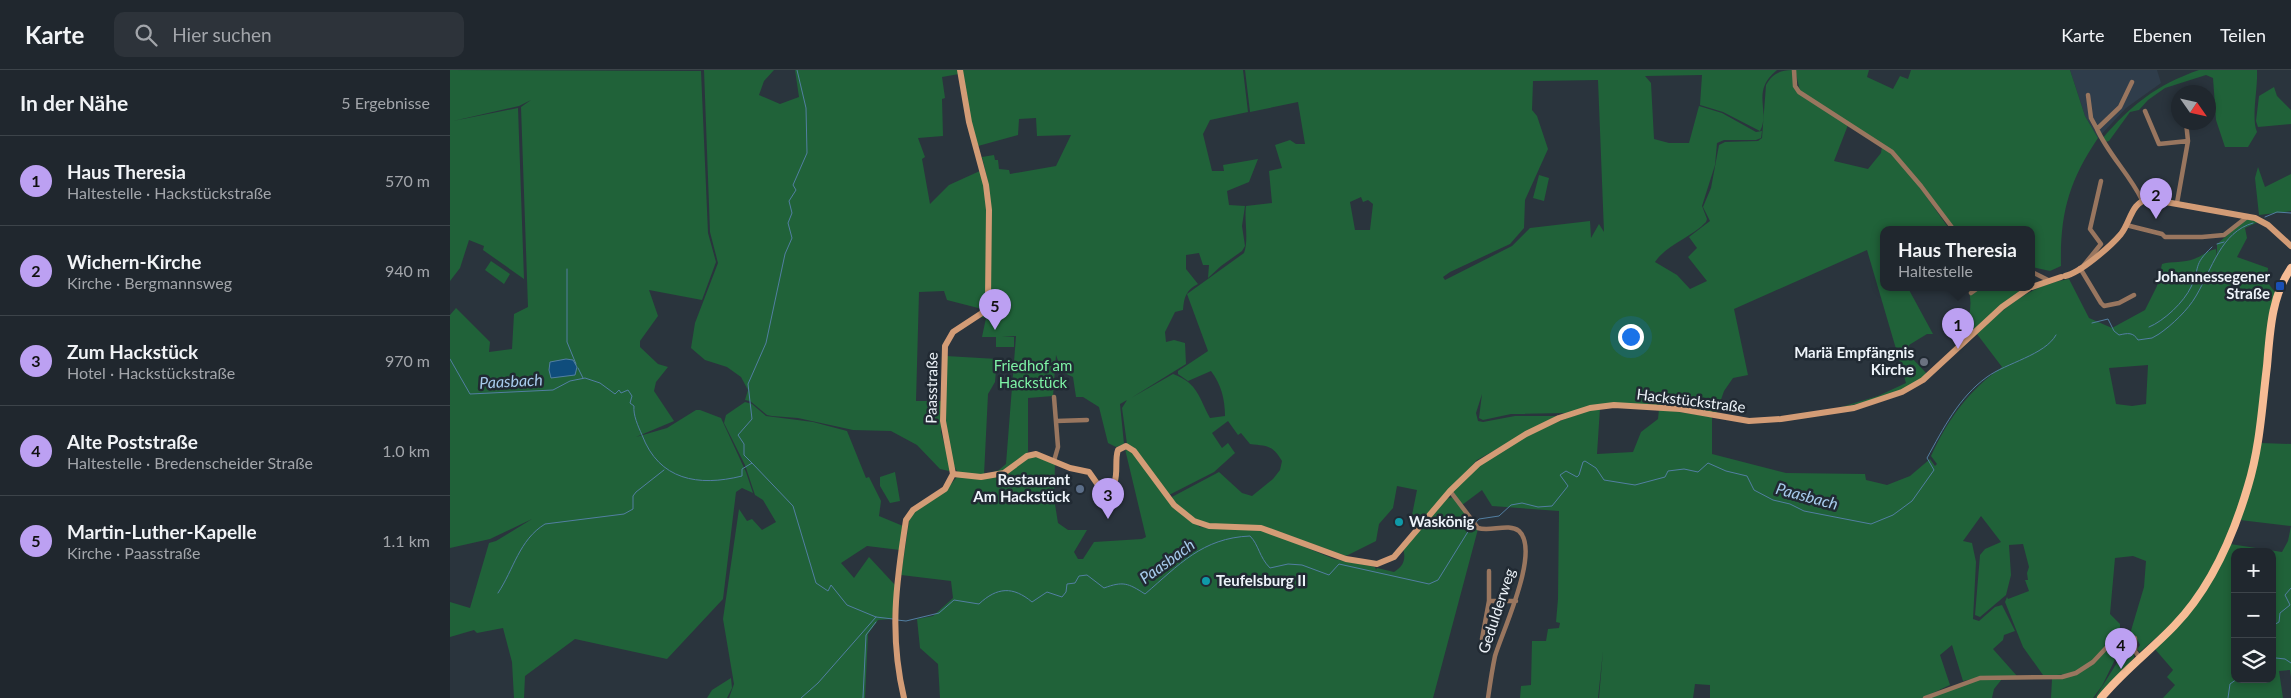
<!DOCTYPE html>
<html lang="de">
<head>
<meta charset="utf-8">
<style>
  body { margin:0; font-family:Lato,sans-serif; background:#2d333a; color:#f1f3f6 }
  .controls { position:absolute; right:15px; bottom:15px; display:grid; overflow:hidden; border-radius:10px; box-shadow:0 2px 8px #0003 }
  .controls button { width:45px; height:45px; display:grid; place-items:center; padding:0; border:0; border-bottom:1px solid #3d444a; background:#20272e; color:#f1f3f6; font:25px sans-serif }
  .compass { position:absolute; left:1721px; top:15px; width:45px; height:45px; border-radius:50%; background:#20272e; box-shadow:0 2px 8px #0003; rotate:124deg }
  .you { position:absolute; left:1180px; top:266px; width:18px; height:18px; margin:-12px; border:4px solid #fff; border-radius:50%; background:#1a73e8; box-shadow:0 0 0 8px #1a73e833 }
  .badge { display:grid; place-items:center; width:32px; height:32px; border-radius:50%; background:#bca0f2; color:#111; font-size:16px; font-weight:700 }
  .pin { position:absolute; translate:-50% -41px; filter:drop-shadow(0 1px 2px #0008) }
  .pin::after { content:''; position:absolute; top:26px; width:18px; height:15px; background:inherit; clip-path:polygon(0 0,100% 0,50% 100%) }
  .popup { position:absolute; left:1430px; top:156px; width:155px; height:65px; box-sizing:border-box; display:grid; place-content:center; border-radius:10px; background:#20272e; filter:drop-shadow(0 1px 4px #0005); font-size:16px; white-space:nowrap; color:#a2a5aa }
  .popup b { font-size:19px; color:#f1f3f6 }
  .popup::after { content:''; position:absolute; left:50%; top:100%; margin-left:-10px; border:10px solid transparent; border-top-color:#20272e }
  .list { margin:0; padding:0; list-style:none }
  h2 { display:flex; justify-content:space-between; align-items:center; height:65px; margin:0; padding:0 20px; font-size:21px }
  h2 small { font-size:16px; font-weight:400; color:#a2a5aa }
  .list li { display:grid; grid-template-columns:32px 1fr auto; gap:15px; align-items:center; box-sizing:border-box; height:90px; padding:0 20px; border-top:1px solid #3d444a }
  .list b { display:block; font-size:19px; white-space:nowrap }
  .list p { margin:0; font-size:16px; white-space:nowrap; color:#a2a5aa }
  .list em { font-size:16px; font-style:normal; color:#a2a5aa }
  .icon { flex:none; width:28px; height:28px; fill:none; stroke:currentColor; stroke-width:2; stroke-linecap:round; stroke-linejoin:round }
  .map { position:relative; flex:none; width:1841px; height:628px; overflow:hidden }
  header { display:flex; align-items:center; gap:30px; box-sizing:border-box; height:70px; padding:0 25px; background:#20272e; border-bottom:1px solid #3d444a }
  header strong { font-size:24px }
  nav { display:flex; gap:28px; margin-inline-start:auto; font-size:18px }
  .search { width:350px; height:45px; background:#2d333a; display:flex; align-items:center; gap:12px; box-sizing:border-box; padding:0 18px; border-radius:10px; color:#a2a5aa; font-size:19px }
  main { display:flex }
  aside { flex:1; background:#20272e }
  .map>svg:first-child { display:block }
</style>
</head>
<body>
<header>
<strong>Karte</strong>
<div class="search"><svg class="icon" aria-label="search" viewBox="0 0 24 24"><circle cx="10" cy="10" r="6"/><path d="M15 15l6 6"/></svg>Hier suchen</div>
<nav><a>Karte</a><a>Ebenen</a><a>Teilen</a></nav>
</header>
<main>
<aside>
<h2>In der Nähe<small>5 Ergebnisse</small></h2>
<ul class="list">
<li><span class="badge">1</span><div><b>Haus Theresia</b><p>Haltestelle · Hackstückstraße</p></div><em>570 m</em></li>
<li><span class="badge">2</span><div><b>Wichern-Kirche</b><p>Kirche · Bergmannsweg</p></div><em>940 m</em></li>
<li><span class="badge">3</span><div><b>Zum Hackstück</b><p>Hotel · Hackstückstraße</p></div><em>970 m</em></li>
<li><span class="badge">4</span><div><b>Alte Poststraße</b><p>Haltestelle · Bredenscheider Straße</p></div><em>1.0 km</em></li>
<li><span class="badge">5</span><div><b>Martin-Luther-Kapelle</b><p>Kirche · Paasstraße</p></div><em>1.1 km</em></li>
</ul>
</aside>
<div class="map">
<svg width="1841" height="628" viewBox="0 0 1841 628">
  <rect width="100%" height="100%" fill="#2a343d"/>
  <path fill="#2f3d4b" d="M1620 0H1707L1711 13 1676 38 1648 68 1635 46Z"/>
  <path fill="#206239" fill-rule="evenodd" d="M0 0 251 1 258 163 266 192 252 230 199 220 208 246 190 271V277L208 294 218 297 206 312 204 321 224 351 186 367 217 358 246 340H250L271 348 296 402 303 423 292 418 286 422 273 529 217 589 125 569 75 606 74 628H64L62 592 53 558 27 563 24 560 0 567V532L20 538 39 473 46 471 82 449 40 469 0 478V245L6 238 40 272 39 282 62 279 64 244 78 237 71 37 81 30 69 36 3 51 68 38 74 209 33 180 34 176 19 170 10 198 0 211Z
    M254 0H324L314 11 309 25 330 34 349 27 345 0H508L509 4 492 7 495 28 492 29 493 66 468 68 475 87 472 89 480 134 499 115 532 100 537 136V225L532 239 497 230 494 221 469 222 466 331H491V362L501 398 499 401 490 399 467 375 441 361 403 360 348 348 322 346 317 345 300 331 295 330 298 320 291 307 277 297 255 290 241 278 245 253 268 193 260 162Z
    M512 0H793L798 42 760 50 753 64 762 101H774L773 95 808 89 799 112 777 121 779 135 795 136 792 156 795 176 792 181 771 196 758 208 759 195H753L749 183 736 185V199L748 214C736 220 734 227 733 240L725 242 715 262 716 272 724 270 735 273 736 294 681 328 723 304C748 313 749 328 760 348L775 346C775 329 771 314 761 301L738 311 728 304V301L758 281 737 224 794 183C799 169 794 151 796 136L822 133 819 101 832 98 825 75 840 70 846 74H855L848 32 800 42 795 0H1327C1300 22 1321 40 1310 61L1273 42 1250 35 1252 5 1195 6 1201 13 1204 69 1219 73H1239L1249 36 1272 43 1306 62 1312 61 1311 68 1306 70H1274L1267 73 1265 95 1252 136 1257 149 1256 152C1241 168 1217 174 1205 192L1227 205 1240 219 1257 211 1238 187 1247 178 1239 167 1260 151 1253 137 1261 118 1269 75 1275 72 1308 71 1312 68 1316 15C1322 4 1330 0 1342 0L1346 21 1398 55 1384 91 1418 99 1431 83 1432 76C1460 99 1479 131 1500 160L1494 158 1488 160H1434V218H1458L1483 264H1477L1459 275 1460 286 1478 305C1454 323 1418 332 1388 338L1428 326 1456 313 1417 180 1284 239 1298 305 1283 308 1274 321 1266 344 1174 334 1116 343 1061 344 1033 350 1029 348 1032 324 1026 343 1028 351 1033 352 1065 346H1107L1027 390 968 454 961 450 967 420 947 416 943 438 929 454 926 471 896 486 816 457 758 455 740 447 720 428 769 402 792 423 802 426 823 409 830 400 832 391C823 375 817 376 800 374L791 363 788 365 778 351 762 363 772 378 778 373 785 383 764 402 719 425 677 374 672 338 677 330 670 334 674 374 666 377 658 373 649 337 633 327H626L623 307 612 302 606 285 603 326 578 328V382L557 399 538 404 549 400 556 394 566 266 552 267H564V277H546V267H532L536 248 530 247 538 238 540 229 538 112 532 87 544 85 545 90H548L549 99 559 100 560 104 606 96 621 65 587 66 586 48 569 49 568 65 528 76 521 50ZM1148 10 1154 162 1149 154 1141 168 1140 151 1080 158 1062 176 995 210 993 207 1000 202 1060 174 1074 158 1075 130 1098 79 1087 46 1082 40 1083 11ZM911 127 913 132 918 130 923 134 920 160H905L900 132Z
    M1345 0H1419L1417 7 1443 19 1450 6 1458 9 1461 0H1620L1635 46 1648 68C1619 111 1610 143 1611 196L1600 201 1582 197V160H1505L1445 84 1350 21Z
    M1749 0H1807C1808 18 1801 49 1807 62L1798 77H1775L1766 50 1763 8 1756 5 1715 18 1698 30 1689 40 1680 42 1659 71 1655 72 1652 69C1681 35 1706 15 1749 0Z
    M1824 17 1827 26 1841 40V54L1808 57 1806 51 1809 26Z
    M1808 97 1815 117 1841 104V141L1809 145 1805 108Z
    M1089 105 1099 108 1094 131 1083 128Z
    M1796 149 1808 152 1795 158 1797 168 1787 187 1818 198 1817 212 1825 222C1812 272 1813 323 1805 373 1796 425 1773 493 1739 535 1725 552 1707 567 1690 582L1687 579 1690 575 1686 567 1680 564 1694 517 1696 491 1683 486 1665 488 1660 544 1670 554V560C1647 588 1633 608 1593 605L1573 577 1555 532 1557 527 1558 529 1579 521 1575 510H1578L1577 503 1579 497 1573 474 1559 475 1561 505 1556 525 1530 547 1525 545 1530 485 1535 479 1551 472 1531 446 1513 471 1522 473 1526 492 1523 549 1529 551 1545 537 1552 535 1565 561 1554 565 1553 570 1543 579 1567 606H1537L1513 611 1502 575 1490 585 1500 615 1472 628H1260V615L1245 614 1243 628H1149L1153 581 1148 628H1070L1071 616 1081 615 1082 571H1096L1098 559 1109 558 1110 553 1106 552 1108 529 1109 441 1042 436 1032 420 1012 435 1002 421C1011 413 1020 402 1030 395 1060 371 1113 347 1150 338L1147 384 1183 382 1191 362 1208 349 1209 339 1262 347V384L1336 403 1415 404 1416 410 1437 415 1460 406 1480 389 1485 396 1487 394 1481 386C1498 349 1519 320 1552 297L1527 264C1554 238 1580 215 1619 209L1639 248 1662 258 1695 240 1707 216 1712 194C1722 191 1734 193 1744 189 1752 186 1757 181 1766 179L1767 187V174ZM1698 295 1696 334 1682 336 1666 334 1659 298Z
    M41 191 60 204 54 214 35 200Z
    M1518 218H1575L1504 281C1516 263 1525 239 1518 218Z
    M496 286 547 289 545 312 538 324 534 405 509 403C491 386 496 311 496 286Z
    M295 332 302 334 316 346 363 352 397 361 416 408 419 407 431 431 429 446 453 456 450 480 417 476 391 493 404 508 419 487 446 516 442 549 428 550 418 564 415 628H279L284 614 273 549 289 439 297 451 302 449 312 460 326 452 313 430 305 425 295 395 274 353 276 345Z
    M1811 373 1841 374V607L1840 600 1829 601 1833 628H1713L1725 615 1717 607 1723 600 1704 578 1734 550 1780 474 1832 482 1838 471 1841 456 1790 450ZM1785 482H1822V609H1785Z
    M675 379 684 384 730 443 750 457 816 461 884 489 925 497 926 500 927 498 944 502C954 496 956 489 953 478L996 429 1003 427 1028 459 983 628H490L488 594 470 578 467 549 483 546 503 528 501 511 451 505 460 445 500 415 507 407C518 407 544 409 554 405 581 392 570 377 605 394L604 428 608 453 618 460H637L624 482 628 489H633L644 472 692 469 696 467Z
    M445 402 450 431 440 433 430 416V407Z
    M1672 565 1676 567 1652 616 1643 628H1601L1602 609 1630 603Z
    M1679 567 1685 570 1684 588 1648 628H1645L1673 583Z
    M281 608 282 618 277 628H257L262 620Z
    M1552 609 1544 619 1542 628H1478L1527 610Z"/>
  <path fill="#0f4d7c" stroke="#527fa2" d="M116 289 123 290 127 297 125 305 101 308 99 300 100 292Z"/>
  <g fill="none" stroke-linecap="round" stroke-linejoin="round">
    <path stroke="#527fa2" stroke-width="1" d="M1815 147 1827 142 1841 143
      M1767 174 1774 172
      M117 199V272L126 294
      M1642 253 1658 249 1664 261 1669 265C1678 263 1683 262 1688 270L1702 268 1709 264C1722 255 1738 240 1746 226 1762 199 1771 162 1803 153
      M1699 257C1714 251 1734 232 1741 217 1751 196 1742 196 1762 177
      M0 289 20 324 103 320 120 311 135 308 150 313 165 324 169 320 171 323 178 320 182 326 180 333 184 336C183 345 188 356 192 365 209 410 248 417 292 406V399L302 393 343 436 366 513 378 521 381 515 397 535 426 547 443 549
      M128 298 133 308
      M302 393 294 385V374L288 365 302 349 298 314 316 273 335 184 342 168 338 153 342 143 339 131 346 120 343 115 357 83 356 38 347 0
      M48 523C64 499 69 470 95 454L174 444 183 439V426L186 422 214 400
      M447 550 456 551 489 543 504 530 529 534C547 517 563 516 582 532L597 522 612 527 616 522 617 514 625 513 629 506 637 505 654 518C673 511 678 513 695 524 729 495 752 468 800 466 809 475 809 487 820 498L838 494 852 495 879 505 889 494 979 514 988 510 1019 460 1029 449 1049 446 1061 435 1072 433 1088 437 1102 436 1118 416 1110 405 1116 401 1127 407 1129 405 1133 392 1135 391 1146 398 1154 410 1185 415 1215 407 1218 401 1234 399 1248 402 1258 393 1276 401 1297 406 1304 420 1323 430 1340 434 1354 441 1421 454 1443 445 1462 431 1484 400 1477 388C1493 359 1509 327 1537 307 1556 293 1595 285 1606 265
      M1822 556 1829 552 1830 543 1840 535 1835 525 1841 518
      M1822 582 1824 586
      M1826 588 1835 589 1841 593
      M351 628 368 613 426 547
      M413 628 416 565 426 552
      M1778 628 1780 614 1787 609"/>
    <path stroke="#99765f" stroke-width="4.5" d="M1344 0 1345 16 1349 22 1442 82 1471 116 1504 160
      M1682 12 1670 37 1647 59C1658 84 1680 105 1692 130
      M1638 25 1641 48 1647 59
      M1695 41 1709 74 1738 71
      M1727 133 1738 71 1736 52
      M1676 155 1712 164 1715 167H1752L1774 165 1797 147
      M1634 195 1651 174 1640 159 1651 111
      M1630 198 1651 233 1654 236 1669 233 1684 225
      M1582 202 1598 210
      M1521 223 1528 218
      M604 327 608 377 604 391
      M606 351 637 350
      M1000 421 1028 458C1040 462 1059 453 1069 461 1091 481 1052 562 1045 586 1042 600 1040 614 1038 628
      M1039 531H1066
      M1032 569 1039 531V501
      M1475 628 1530 608 1612 607 1626 603 1643 592 1671 562 1685 568V581L1689 587"/>
    <path stroke="#d39c76" stroke-width="6" d="M1615 206C1630 203 1661 176 1671 164 1681 151 1681 132 1699 129L1805 148 1818 155 1841 176
      M1582 217 1611 207
      M503 404 531 407 554 403 577 386 586 384 620 398 639 402 653 422C673 417 663 393 668 380L676 376 684 381 724 435 744 451 759 456 811 458 896 489 927 494 944 487 1000 421 1028 394 1076 364 1109 348 1140 338 1164 335 1230 339 1299 351 1331 349 1404 338 1452 322 1473 310 1552 237 1579 218
      M454 628C439 564 446 514 456 450L463 440 495 419 503 404 493 351 495 276 503 262 532 243 538 229 539 140 536 115 519 52 510 0"/>
    <path stroke="#f6bc95" stroke-width="8" d="M1651 628C1673 601 1700 581 1724 556 1761 518 1783 467 1798 416 1810 377 1812 336 1817 296 1820 262 1821 227 1841 198"/>
  </g>
  <rect fill="#1a4fb4" stroke="#212a33" stroke-width="2" x="1825" y="211" width="10" height="10" rx="2.5"/>
  <circle fill="#6b7280" stroke="#212a33" stroke-width="2" cx="1474" cy="292" r="5"/>
  <circle fill="#5c6f8a" stroke="#212a33" stroke-width="2" cx="630" cy="419" r="5"/>
  <g fill="#0f9aa8" stroke="#212a33" stroke-width="2">
    <circle cx="949" cy="452" r="5"/>
    <circle cx="756" cy="511" r="5"/>
  </g>
  <g text-anchor="middle" stroke-width="5" stroke-linejoin="round" paint-order="stroke">
    <g font-size="15" font-weight="bold" fill="#edf3f9" stroke="#212a33" text-anchor="end">
      <text x="1820" y="212">Johannessegener<tspan x="1820" dy="17">Straße</tspan></text>
      <text x="1464" y="288">Mariä Empfängnis<tspan x="1464" dy="17">Kirche</tspan></text>
      <text x="620" y="415">Restaurant<tspan x="620" dy="17">Am Hackstück</tspan></text>
      <text x="959" y="457" text-anchor="start">Waskönig</text>
      <text x="766" y="516" text-anchor="start">Teufelsburg II</text>
    </g>
    <g font-size="15" fill="#7ef3a5" stroke="#212a33">
      <text x="583" y="301">Friedhof am<tspan x="583" dy="17">Hackstück</tspan></text>
    </g>
    <g font-size="15" fill="#edf3f9" stroke="#212a33">
      <text transform="translate(482 318) rotate(-89)" y="5">Paasstraße</text>
      <text transform="translate(1241 331) rotate(7)" y="5">Hackstückstraße</text>
      <text transform="translate(1047 541) rotate(-72)" y="5">Gedulderweg</text>
    </g>
    <g font-size="16" font-style="italic" fill="#a7cbed" stroke="#212a33">
      <text transform="translate(61 311) rotate(-3)" y="6">Paasbach</text>
      <text transform="translate(1357 426) rotate(15)" y="6">Paasbach</text>
      <text transform="translate(717 491) rotate(-36)" y="6">Paasbach</text>
    </g>
  </g>
</svg>
<div class="controls">
<button>+</button>
<button>−</button>
<button><svg class="icon" aria-label="layers" viewBox="0 0 24 24"><path d="M12 4l9 5-9 5-9-5zM3 14l9 5 9-5"/></svg></button>
</div>
<svg class="compass" viewBox="-18 -18 36 36"><path d="M0-13l5 13h-10z" fill="#e53935"/><path d="M0 13l5-13h-10z" fill="#a2a5aa"/></svg>
<div class="you"></div>
<div class="pin badge" style="left:1508px;top:279px">1</div>
<div class="popup"><b>Haus Theresia</b>Haltestelle</div>
<div class="pin badge" style="left:1706px;top:149px">2</div>
<div class="pin badge" style="left:658px;top:449px">3</div>
<div class="pin badge" style="left:1671px;top:599px">4</div>
<div class="pin badge" style="left:545px;top:260px">5</div>
</div>
</main>
</body>
</html>
